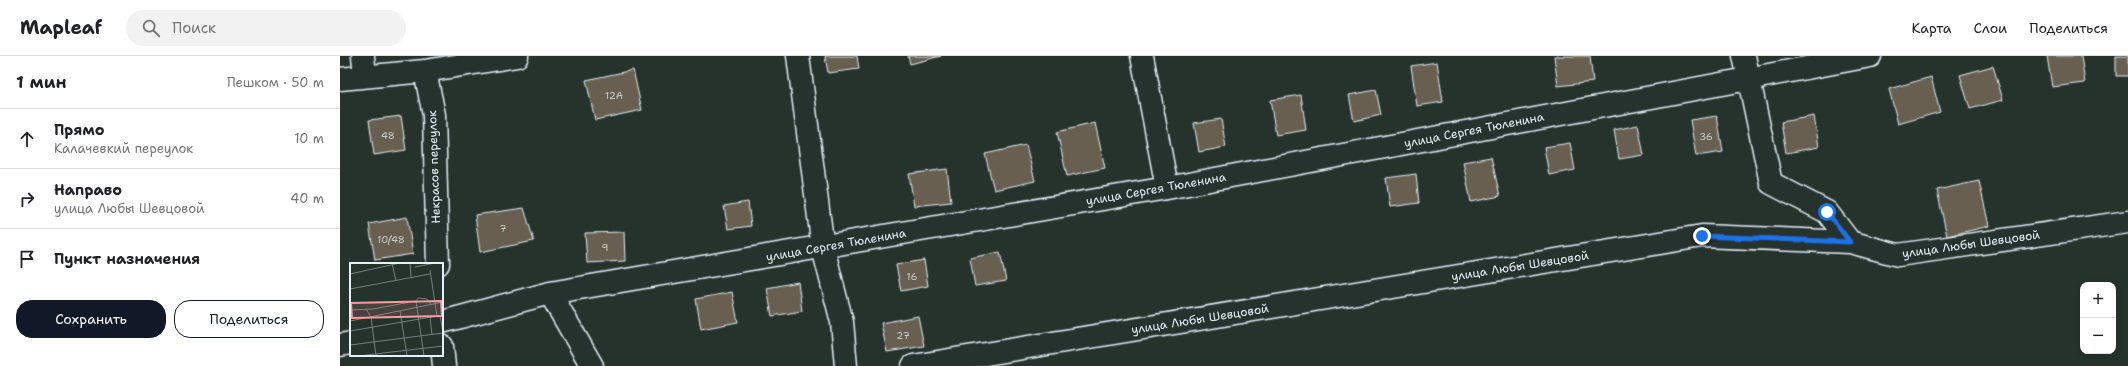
<!DOCTYPE html>
<html lang="ru">
<head>
<meta charset="utf-8">
<style>
  body { margin:0; font-family:"Shantell Sans",sans-serif; background:#f2f2f2; color:#202124 }
  .controls { position:absolute; right:12px; bottom:12px; display:grid; overflow:hidden; border-radius:8px; box-shadow:0 2px 6px #0003 }
  .controls button { width:36px; height:36px; display:grid; place-items:center; padding:0; border:0; border-bottom:1px solid #e0e0e0; background:#fff; color:#202124; font:20px sans-serif }
  .stop { position:absolute; width:12px; height:12px; margin:-9px; border:3px solid #1a73e8; border-radius:50%; background:#fff }
  .stop.end { background:#1a73e8; border-color:#fff; box-shadow:0 1px 4px #0008 }
  .list { margin:0; padding:0; list-style:none }
  h2 { display:flex; justify-content:space-between; align-items:center; height:52px; margin:0; padding:0 16px; font-size:17px }
  h2 small { font-size:13px; font-weight:400; color:#757577 }
  .list li { display:grid; grid-template-columns:26px 1fr auto; gap:12px; align-items:center; box-sizing:border-box; height:60px; padding:0 16px; border-top:1px solid #e0e0e0 }
  .list b { display:block; font-size:15px; white-space:nowrap }
  .list p { margin:0; font-size:13px; white-space:nowrap; color:#757577 }
  .list em { font-size:13px; font-style:normal; color:#757577 }
  .actions { display:flex; gap:8px; padding:12px 16px }
  .actions a { flex:1; padding:9px 0; border:1px solid #111827; border-radius:16px; text-align:center; font-size:14px; color:#111827 }
  .actions .main { background:#111827; color:#fff }
  .icon { flex:none; width:22px; height:22px; fill:none; stroke:currentColor; stroke-width:2; stroke-linecap:round; stroke-linejoin:round }
  .map { position:relative; flex:none; width:1788px; height:310px; overflow:hidden }
  header { display:flex; align-items:center; gap:24px; box-sizing:border-box; height:56px; padding:0 20px; background:#fff; border-bottom:1px solid #e0e0e0 }
  header strong { font-size:19px }
  nav { display:flex; gap:22px; margin-inline-start:auto; font-size:14px }
  .search { width:280px; height:36px; background:#f2f2f2; display:flex; align-items:center; gap:10px; box-sizing:border-box; padding:0 14px; border-radius:22px; color:#757577; font-size:15px }
  main { display:flex }
  aside { flex:1; background:#fff }
  .map>svg:first-child { display:block }
</style>
</head>
<body>
<header>
<strong>Mapleaf</strong>
<div class="search"><svg class="icon" aria-label="search" viewBox="0 0 24 24"><circle cx="10" cy="10" r="6"/><path d="M15 15l6 6"/></svg>Поиск</div>
<nav><a>Карта</a><a>Слои</a><a>Поделиться</a></nav>
</header>
<main>
<aside>
<h2>1 мин<small>Пешком · 50 m</small></h2>
<ul class="list">
<li><svg class="icon" aria-label="ahead" viewBox="0 0 24 24"><path d="M12 20V5M6 11l6-6 6 6"/></svg><div><b>Прямо</b><p>Калачевкий переулок</p></div><em>10 m</em></li>
<li><svg class="icon" aria-label="right" viewBox="0 0 24 24"><path d="M7 20v-9h11M14 6l5 5-5 5"/></svg><div><b>Направо</b><p>улица Любы Шевцовой</p></div><em>40 m</em></li>
<li><svg class="icon" aria-label="arrive" viewBox="0 0 24 24"><path d="M6 21V4h12l-3 4 3 4H6"/></svg><div><b>Пункт назначения</b></div></li>
</ul>
<div class="actions"><a class="main">Сохранить</a><a>Поделиться</a></div>
</aside>
<div class="map">
<svg width="1788" height="310" viewBox="0 0 1788 310">
  <rect width="100%" height="100%" fill="#26332d"/>
  <filter id="ink" filterUnits="userSpaceOnUse"><feTurbulence type="fractalNoise" baseFrequency=".025" numOctaves="2"/><feDisplacementMap in="SourceGraphic" scale="8" xChannelSelector="R" yChannelSelector="G"/><feConvolveMatrix kernelMatrix="1 2 1 2 8 2 1 2 1" color-interpolation-filters="sRGB"/></filter>
  <g filter="url(#ink)">
    <path fill="#675e51" stroke="#e8f1f8" d="M485 0H517L519 13 488 17Z
      M568 0H601L570 8Z
      M1214 0H1250L1253 26 1218 30Z
      M1707 0H1741L1745 27 1712 31Z
      M1776 0H1788V20H1776Z
      M1097 6 1103 46 1077 50 1071 10Z
      M1653 10 1663 44 1630 53 1620 19Z
      M293 14 302 54 255 64 246 24Z
      M1591 21 1600 56 1558 68 1549 33Z
      M1036 34 1041 59 1014 65 1009 39Z
      M961 39 966 74 936 79 930 44Z
      M61 60 66 94 34 99 29 64Z
      M1377 60 1383 96 1356 100 1350 64Z
      M1474 60 1479 91 1446 97 1441 66Z
      M881 63 886 91 859 96 854 67Z
      M755 67 765 112 727 120 717 76Z
      M1298 69 1304 99 1279 103 1274 74Z
      M1230 87 1235 114 1209 119 1204 91Z
      M686 89 695 125 654 134 645 98Z
      M1151 101 1160 140 1131 146 1123 106Z
      M607 113 611 146 574 150 569 118Z
      M1076 118 1079 147 1050 151 1046 122Z
      M1639 125 1649 170 1607 180 1597 134Z
      M408 146 411 170 388 173 384 150Z
      M184 152 194 185 140 196 135 159Z
      M67 161 73 198 35 204 29 168Z
      M284 176 285 205 247 207 245 177Z
      M660 196 666 225 635 230 630 202Z
      M584 204 588 230 561 235 556 209Z
      M458 226 462 255 432 260 427 232Z
      M392 236 398 266 361 273 356 243Z
      M578 260 584 290 547 296 541 267Z"/>
    <g fill="none" stroke-linecap="round" stroke-linejoin="round">
      <defs>
        <path id="minor" d="M23 0 25 20
          M458 0 483 192 502 266 506 310
          M802 0 827 132
          M1404 0 1431 127 1487 156 1510 186
          M85 15 94 59 98 208
          M0 23 85 15 177 0
          M210 237 252 310
          M102 266 210 237 827 132 1530 0
          M0 289 11 287
          M102 290 104 310
          M573 310 1362 180 1510 186 1558 199 1788 166"/>
      </defs>
      <use href="#minor" stroke="#e8f1f8" stroke-width="25"/>
      <use href="#minor" stroke="#26332d" stroke-width="22"/>
    </g>
  </g>
  <g fill="none" stroke-linecap="round" stroke-linejoin="round" filter="url(#ink)">
    <path stroke="#1a73e8" stroke-width="5" d="M1362 180 1510 186 1487 156"/>
  </g>
  <g text-anchor="middle" stroke-width="3" stroke-linejoin="round" paint-order="stroke">
    <g font-size="10" fill="#c8ccce">
      <text x="274" y="43">12А</text>
      <text x="48" y="83">48</text>
      <text x="1366" y="84">36</text>
      <text x="163" y="176">7</text>
      <text x="51" y="187">10/48</text>
      <text x="265" y="195">9</text>
      <text x="572" y="224">16</text>
      <text x="563" y="283">27</text>
    </g>
    <g font-size="12" fill="#e8f1f8" stroke="#26332d">
      <text transform="translate(1134 74) rotate(-11)" y="4">улица Сергея Тюленина</text>
      <text transform="translate(94 111) rotate(-92)" y="4">Некрасов переулок</text>
      <text transform="translate(816 133) rotate(-10)" y="4">улица Сергея Тюленина</text>
      <text transform="translate(1631 188) rotate(-8)" y="4">улица Любы Шевцовой</text>
      <text transform="translate(496 189) rotate(-10)" y="4">улица Сергея Тюленина</text>
      <text transform="translate(1180 210) rotate(-9)" y="4">улица Любы Шевцовой</text>
      <text transform="translate(860 263) rotate(-9)" y="4">улица Любы Шевцовой</text>
    </g>
  </g>
  <g transform="translate(10 207)">
    <rect width="93" height="93" fill="#26332d"/>
    <path fill="none" stroke="#747f7e" stroke-width="1" d="M42 0 46 18M60 0 61 14M65 4 85 0M80 7 87 53M0 11 50 0M0 26 80 11M66 38 74 93M16 46 21 54 26 93M0 47 23 46 66 38 68 35 77 36 81 42M50 48 57 93M90 53 93 69M80 54 82 72M0 58 93 39M0 68 93 52M0 82 93 70M8 93 93 83"/>
    <path fill="#ff9aa2" fill-opacity="0.15" stroke="#ff9aa2" stroke-width="2" d="M91 38 92 53 2 55 1 40Z"/>
    <rect width="93" height="93" fill="none" stroke="#e8f1f8" stroke-width="2"/>
  </g>
</svg>
<div class="controls">
<button>+</button>
<button>−</button>
</div>
<div class="stop" style="left:1487px;top:156px"></div>
<div class="stop end" style="left:1362px;top:180px"></div>
</div>
</main>
</body>
</html>
